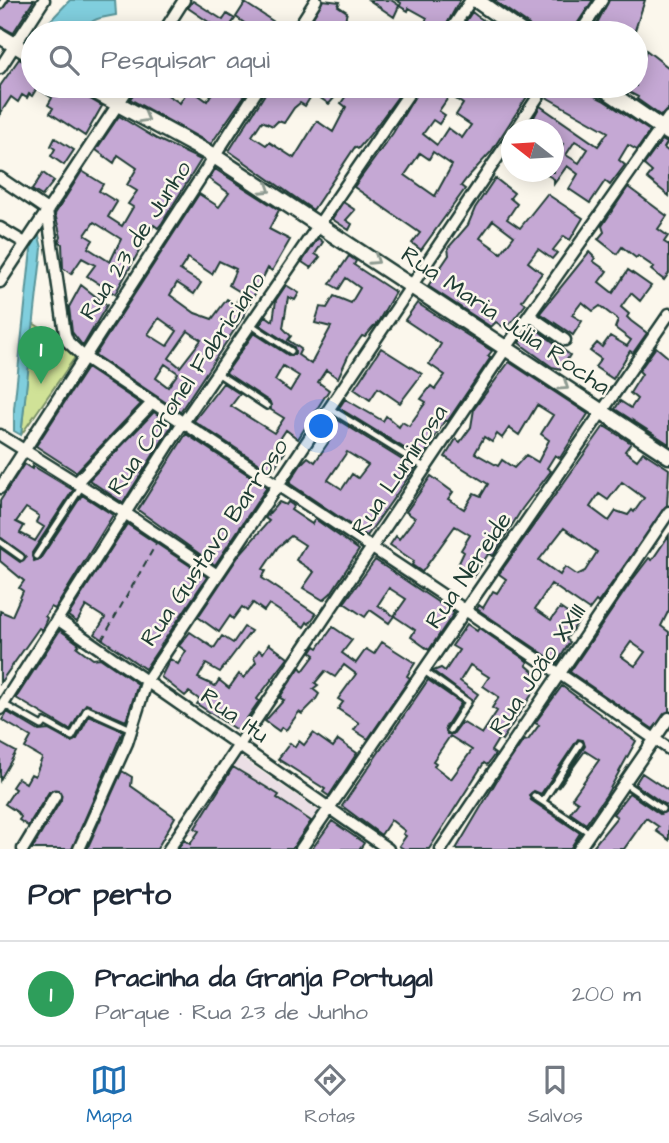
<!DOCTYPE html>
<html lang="pt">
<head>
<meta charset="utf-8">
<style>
  body { margin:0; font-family:"Architects Daughter",sans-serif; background:#f2f2f3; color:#1f2937 }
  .compass { position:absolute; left:501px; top:119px; width:63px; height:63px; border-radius:50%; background:#fff; box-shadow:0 4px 18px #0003; rotate:287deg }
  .you { position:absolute; left:322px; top:427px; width:24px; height:24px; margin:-18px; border:5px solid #fff; border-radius:50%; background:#1a73e8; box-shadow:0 0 0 10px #1a73e833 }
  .badge { display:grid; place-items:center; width:46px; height:46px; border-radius:50%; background:#1f6fb2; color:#fff; font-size:23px; font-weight:700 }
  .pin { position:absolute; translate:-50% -58px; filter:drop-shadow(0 2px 4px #0008) }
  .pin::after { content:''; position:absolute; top:37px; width:24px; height:21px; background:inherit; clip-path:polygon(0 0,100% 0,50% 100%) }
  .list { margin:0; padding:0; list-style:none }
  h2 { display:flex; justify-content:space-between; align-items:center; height:91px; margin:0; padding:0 28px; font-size:30px }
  h2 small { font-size:23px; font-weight:400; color:#747a83 }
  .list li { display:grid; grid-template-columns:46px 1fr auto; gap:21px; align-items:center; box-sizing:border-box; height:105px; padding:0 28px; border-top:2px solid #e0e1e3 }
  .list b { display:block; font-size:26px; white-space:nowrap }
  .list p { margin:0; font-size:23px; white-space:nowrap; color:#747a83 }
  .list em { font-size:23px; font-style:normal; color:#747a83 }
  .icon { flex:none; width:38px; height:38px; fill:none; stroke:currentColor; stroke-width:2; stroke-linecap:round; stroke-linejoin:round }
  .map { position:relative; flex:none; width:669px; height:849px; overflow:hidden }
  .search { position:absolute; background:#fff; box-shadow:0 4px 18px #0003; left:21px; right:21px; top:21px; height:77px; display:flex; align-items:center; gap:18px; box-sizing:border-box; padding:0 24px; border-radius:38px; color:#747a83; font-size:26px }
  .sheet { height:196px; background:#fff }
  nav { display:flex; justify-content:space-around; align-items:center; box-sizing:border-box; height:98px; border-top:2px solid #e0e1e3; background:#fff; font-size:19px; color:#747a83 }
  nav a { display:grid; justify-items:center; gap:4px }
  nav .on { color:#1f6fb2 }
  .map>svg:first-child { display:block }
</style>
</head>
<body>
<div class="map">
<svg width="669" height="849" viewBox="0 0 669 849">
  <rect width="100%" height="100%" fill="#fbf7ec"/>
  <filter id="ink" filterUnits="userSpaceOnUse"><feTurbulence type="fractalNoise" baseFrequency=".0143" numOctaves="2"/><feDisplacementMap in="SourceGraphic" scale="14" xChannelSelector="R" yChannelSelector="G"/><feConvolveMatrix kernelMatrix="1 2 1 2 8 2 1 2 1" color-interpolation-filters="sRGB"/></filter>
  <g filter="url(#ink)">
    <path fill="#ebdfe5" d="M239 756 319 811 292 849H212L186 831Z"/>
    <path fill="#d0e297" stroke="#789066" stroke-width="2" d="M33 323 78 353 21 435Z"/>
    <path fill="#80cedd" stroke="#599499" stroke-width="2" d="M70 0H115L116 15C101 18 90 17 84 33H53L50 21Z
      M38 232 42 248 21 435 14 431V409L32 240Z"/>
    <path fill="#c5a8d4" stroke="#1f3d34" stroke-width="2" fill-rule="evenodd" d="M9 0H34L13 33 0 26V11Z
      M323 0 340 2 338 6 347 12 345 20 349 23 347 26 358 33H304Z
      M369 0H391L400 6 401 3 396 0H460L442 33H420L427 18 409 8 408 11 399 6 394 17Z
      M493 0H593L571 33H533L529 25Z
      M609 0H645L634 33H592Z
      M193 1 223 20 227 14 235 19 225 33 188 8Z
      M245 3 288 31V33L254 30 236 17Z
      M472 12 477 16 503 33H458Z
      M646 50 669 68V108L661 116 637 99 638 97 617 86H636V55L644 57Z
      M19 59 33 66V86H68L102 106 85 136 50 113 53 108 48 105 52 98 37 88 32 96 29 94 27 98 22 95 18 102 11 97 0 114V86Z
      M139 86H154L180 103 189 88 207 101 214 90 217 92 221 86 249 89 211 144 130 99Z
      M270 86H317L335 97 329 104 313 93 305 106 300 103 294 108 284 123 278 121 273 126 262 121 252 136 266 145 269 142 294 158 317 121 333 132 346 107 341 103 353 86 360 91 363 86 405 87 369 136 358 149 355 147 313 210 229 151Z
      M421 86H475L472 91 485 99 493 93 498 96 510 86H534L491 152 467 178 461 186 465 189 421 250 412 243 420 233 354 187 393 133ZM450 95 463 104 456 115 471 125 462 138 448 128 437 145 423 134 433 120 439 124 445 115 439 111ZM433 152 452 165 435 196 405 175 420 153 429 159Z
      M554 86H580L579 88 603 100 650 131 637 150 628 145 619 160 625 165 610 185 605 181 590 203 569 189 578 174 567 166 554 184V179L542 172H554V160L563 144 554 137V130H527L540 106 598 146 608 132 546 97ZM575 141 588 149 579 163 566 155Z
      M119 116 157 139 201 160 162 223 158 228 154 225 115 294 87 276 95 265 82 258 71 274 63 268 62 244 59 242 61 237 55 214 82 171 103 184 99 191 117 202 108 217 122 226 133 207 128 204 137 191 127 185 137 168 118 155 114 163 96 150ZM94 222 121 239 110 262 88 248 93 240 85 235Z
      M55 138 74 150 64 165 51 156 55 149 51 146Z
      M662 140 667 143 664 148 669 152V196L647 178 652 172 644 165Z
      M215 169 279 210 269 229 290 240 272 271 268 268 243 317 180 412 95 355 199 194 219 207 229 193 209 179ZM188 258 212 274 219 261 236 269 229 285 242 293 235 304 227 299 212 319 195 313 170 295 177 283 194 294 201 283 180 270ZM159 318 177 331 167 346 148 334ZM188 331 201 340 180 367 169 358ZM165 364 178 373 168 387 156 378Z
      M43 173 54 181 42 196 32 190Z
      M495 178 514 193 510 198 517 204 507 219 520 228 547 194 583 218 570 240 564 236 553 250 557 253 552 259 538 249 528 262 542 273 522 301 526 304 506 329 496 322 491 327 428 286 449 255 448 248 468 225 475 208ZM493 220 514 236 501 253 480 238Z
      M628 187 667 216 658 229 668 236 664 242 669 245V273L664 280 651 270 654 267 638 256 636 258 622 247 617 254 598 239 604 232 602 226Z
      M343 202 355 210 346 220 352 224 349 230 332 219Z
      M318 238 323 242 315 254 320 257 311 268 302 262Z
      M589 252 595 258 593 261 607 271 599 282 613 293 628 270 651 286 640 301 631 293 621 307 629 314 627 317 631 321 647 333 633 353 630 351 613 379 595 367 601 359 590 351 597 343 602 347 610 336 627 346 631 340 615 328 618 320 600 306 593 311 582 302 572 315 582 321 573 335 540 313Z
      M349 256 356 261 354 265 395 292 378 322 365 337 362 336 349 354 338 378 326 370 318 382 329 390 298 439 286 430 276 445 285 452 273 469 269 470 194 421 223 383 240 394 231 406 274 433 284 418 271 410 270 402 226 373 254 333 288 355 295 354 294 347 260 325 266 316 273 321 276 300 286 285 299 293 295 300 288 297 283 328 291 336 288 340 301 349 298 355 311 364 331 327 315 323 320 307 327 308 334 296 351 303 360 288 346 278 339 289 330 284ZM283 366 299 376 290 391 275 380Z
      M81 285 107 305 83 346 72 332 69 307Z
      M417 303 492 351 488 356 491 357 447 422 445 420 422 459 339 408 345 399 383 421 386 416 399 427 402 422 409 426 426 402 421 399 431 386 435 389 445 375 429 364 441 344 405 320Z
      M531 325 570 355 561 369 552 367 519 343Z
      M656 347 669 358V444L615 409 620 401 631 408 637 399 630 393 642 374 639 371Z
      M381 348 422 374 400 403 378 388 370 400 354 389Z
      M509 362 588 414 560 458 555 455 547 468 551 471 522 509 493 556 489 553 473 577 457 567 464 552 461 550 470 535 455 526 422 572 412 565 414 561 390 545 396 536 399 539 415 518 406 512 431 476 453 492 448 499 464 509 474 493 481 496 488 484 445 457 456 439 460 442 471 427 474 409ZM537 405 553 415 541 434 549 440 538 462 526 455 514 468 502 460 498 466 475 453 484 437 492 442 497 434 502 438 509 428 519 435Z
      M87 368 141 404 76 472 36 446Z
      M154 412 172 425 123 503 89 480Z
      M333 417 415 468 367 536 289 483 302 463 308 457 315 462 330 440 322 434ZM347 452 368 465 358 478 352 474 342 489 328 480Z
      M604 426 631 443 625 451 637 460 643 452 669 469 667 505 598 603 596 601 589 610 551 584 535 609 551 620 560 608 579 621 566 639 570 642 557 663 477 609 479 605 483 608 493 591 497 593 506 579 499 574ZM622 482 644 498 634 512 632 510 628 515 616 511 609 521 590 507 599 494 608 500ZM564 528 597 552 585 571 577 575 565 567 560 575 539 560Z
      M186 434 267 487 215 565 138 510Z
      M24 464 32 469 33 466 73 490 32 553 34 561 40 559 82 495 113 515 55 609 51 607 45 616 47 618 42 630 39 628 0 683V611L12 616 23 591 19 588 24 581 0 561V548L20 562 26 557 0 537V501ZM26 508 39 516 36 522 44 527 35 541 20 533 24 526 16 522Z
      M279 502 286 505 288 502 294 506 291 510 312 524 315 519 359 550 331 593 323 600 303 588 314 572 296 560 305 545 291 536 278 547 263 569 266 571 262 578 316 614 309 624 307 622 304 627 269 604 264 611 253 603 247 611 242 607 233 619 230 616 219 632 198 617 240 554 269 521 265 518Z
      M127 524 207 577 145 669 95 634 105 618 86 606 77 622 68 616Z
      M669 535V610L661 626 669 632V711L653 729 570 672 633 579 649 558 652 560ZM631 642 645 652 635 666 621 656Z
      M375 560 454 613 429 650 411 637 415 630 394 616 389 623 370 610 365 617 344 603ZM389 588 406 599 394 616 378 605Z
      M467 624 477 631 479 628 523 658 528 662 526 665 542 679 502 740 499 738 491 751 495 754 487 765 484 763 429 849H404L399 846 406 836 403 834 405 831 391 820 381 835 342 806 428 680 461 703 445 728 447 734H453L462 722 482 734 497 711 492 708 499 697 483 686 489 677 470 665 460 681 478 694 473 701 433 671 441 668 445 671 459 650 452 646ZM450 736 472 750 451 779 434 766 436 763 433 761Z
      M244 627 251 631 220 672 206 664 198 678 215 686 219 680 229 688 239 674 244 678 256 662 254 657 259 650 263 653 269 644 288 658 257 699 259 701 238 731 197 704 200 700 189 692 185 696 161 677 170 659 178 664 186 651 179 646 190 632 214 648 222 636 233 643Z
      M333 627 352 640 342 653 356 663 366 649 374 654 382 642 415 663 407 676 410 678 368 739 354 730 359 723 338 709 343 702 338 699 356 674 344 665 335 677 325 671 315 683 318 685 313 689 319 694 315 701 302 714 299 712 286 730 282 727 279 731 265 721 284 700 280 698 282 694 300 667 303 671 315 655 311 652 315 646 318 648Z
      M60 630 79 644 77 647 93 659 100 658 138 684 126 721 86 704 70 730 16 698Z
      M562 686 636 741 607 794 586 824 570 813 578 802 572 798 599 760 585 751 558 788 585 746 583 740 578 739 541 794 534 791 529 795 531 800 580 833 570 849H456L500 775 523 741 528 740 539 725 535 723Z
      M7 712 39 731 49 730 71 742 77 739 89 716 123 731 72 849H32L61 800 59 790 49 792 28 826 19 820 21 817 17 812 5 804 15 789 12 787 18 778 26 783 31 774 35 776 42 758 25 748 31 737 2 720Z
      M313 733 333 747 338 740 357 753 329 796 323 792 325 789 278 759 290 743 295 747 299 741 304 745Z
      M0 743 16 752 0 780Z
      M233 767 279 795 277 798 311 821 292 849H178L184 840 190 844 199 831 195 828Z
      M122 771 132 777 131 786 175 817 157 849H87Z
      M642 773 669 791V840L656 831 659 827 646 818 624 849H591L617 817 613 814 629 793 660 814 667 811 665 805 635 784Z
      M332 821 364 843 360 849H312Z"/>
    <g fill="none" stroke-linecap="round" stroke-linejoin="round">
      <defs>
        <path id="lane" d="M0 6 4 0
          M636 48 641 52
          M250 324 291 351
          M217 373 267 406
          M329 408 426 468
          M0 542 21 557
          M36 556 82 486
          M424 671 468 702 450 730
          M3 704 42 726 45 722 72 737 87 709 131 729
          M624 783 662 809
          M534 796 590 833
          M543 801 580 744"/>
        <path id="street" d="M163 33 184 0
          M295 33 316 0
          M449 33 471 0
          M580 33 602 0
          M0 68 44 0
          M516 130 545 86
          M0 178 47 210 65 334 68 342 84 357C280 487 476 615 669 749
          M0 228 25 243
          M0 282 130 86
          M529 315 565 340
          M0 435 125 513 217 575
          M76 483 153 402
          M0 488 260 86
          M57 619 388 849
          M0 709 182 424 414 86
          M23 849 55 796
          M79 849 127 743 147 680 512 136
          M169 849 506 348 669 117
          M301 849 669 314
          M441 849 669 512
          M579 849 669 718"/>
        <path id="secondary" d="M476 0 523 33
          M0 36 33 56
          M85 86 214 156 669 456
          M600 86 669 133"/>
      </defs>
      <use href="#lane" stroke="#1f3d34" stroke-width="10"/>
      <use href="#street" stroke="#1f3d34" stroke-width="15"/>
      <use href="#secondary" stroke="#1f3d34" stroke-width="19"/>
      <path stroke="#1f3d34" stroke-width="2" stroke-dasharray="7 5" stroke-linecap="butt" d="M102 640 156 544"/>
      <use href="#lane" stroke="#fbf7ec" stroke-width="5"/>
      <use href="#street" stroke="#fbf7ec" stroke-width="10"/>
      <use href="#secondary" stroke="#fbf7ec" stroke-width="14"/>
    </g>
    <defs><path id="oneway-chevron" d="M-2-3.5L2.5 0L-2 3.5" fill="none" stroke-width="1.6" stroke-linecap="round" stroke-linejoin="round" transform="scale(1.75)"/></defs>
    <g stroke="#8d9a90">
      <use href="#oneway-chevron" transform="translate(145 118) rotate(29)"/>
      <use href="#oneway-chevron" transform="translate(266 189) rotate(33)"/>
      <use href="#oneway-chevron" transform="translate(375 260) rotate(33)"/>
      <use href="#oneway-chevron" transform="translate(564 386) rotate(34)"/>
    </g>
  </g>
  <g text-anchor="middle" stroke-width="5" stroke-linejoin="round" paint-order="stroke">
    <g font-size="24" fill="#1f3d34" stroke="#fbf7ec">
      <text transform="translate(135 240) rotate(-57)" y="8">Rua 23 de Junho</text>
      <text transform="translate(506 320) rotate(34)" y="8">Rua Maria Júlia Rocha</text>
      <text transform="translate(186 383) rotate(-56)" y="8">Rua Coronel Fabriciano</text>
      <text transform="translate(399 470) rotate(-56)" y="8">Rua Luminosa</text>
      <text transform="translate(214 542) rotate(-56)" y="8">Rua Gustavo Barroso</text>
      <text transform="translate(468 570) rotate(-56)" y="8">Rua Nereide</text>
      <text transform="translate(537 669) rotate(-56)" y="8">Rua João XXIII</text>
      <text transform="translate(235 715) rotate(35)" y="8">Rua Itu</text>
    </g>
  </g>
</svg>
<svg class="compass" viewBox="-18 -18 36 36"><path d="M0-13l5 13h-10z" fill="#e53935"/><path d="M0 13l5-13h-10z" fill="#747a83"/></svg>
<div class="you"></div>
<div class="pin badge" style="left:41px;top:384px;background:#2e9e5b">1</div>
<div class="search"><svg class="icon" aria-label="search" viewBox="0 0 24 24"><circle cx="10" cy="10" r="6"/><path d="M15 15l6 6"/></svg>Pesquisar aqui</div>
</div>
<section class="sheet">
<h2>Por perto<small></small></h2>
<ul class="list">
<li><span class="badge" style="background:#2e9e5b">1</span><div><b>Pracinha da Granja Portugal</b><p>Parque · Rua 23 de Junho</p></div><em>200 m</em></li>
</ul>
</section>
<nav>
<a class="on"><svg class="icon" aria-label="map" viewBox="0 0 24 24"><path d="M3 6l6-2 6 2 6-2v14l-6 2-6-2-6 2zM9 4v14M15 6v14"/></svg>Mapa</a>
<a><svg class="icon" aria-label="directions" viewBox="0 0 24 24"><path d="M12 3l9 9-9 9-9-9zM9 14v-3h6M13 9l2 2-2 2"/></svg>Rotas</a>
<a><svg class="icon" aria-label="saved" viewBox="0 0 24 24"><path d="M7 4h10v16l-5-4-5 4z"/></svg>Salvos</a>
</nav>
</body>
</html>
